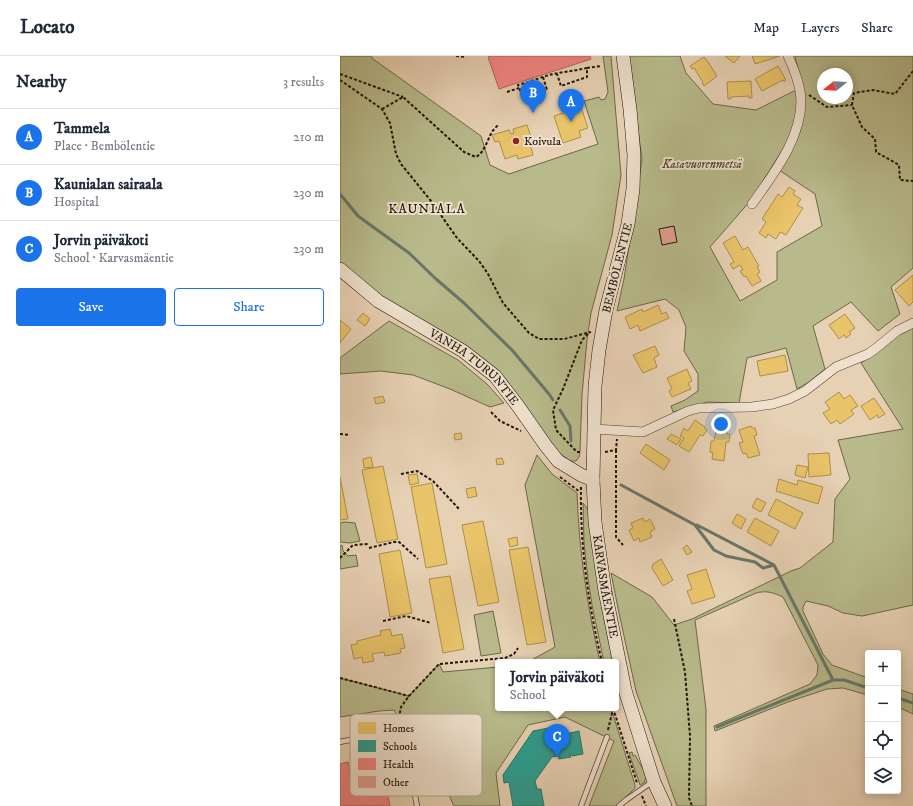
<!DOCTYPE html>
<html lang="en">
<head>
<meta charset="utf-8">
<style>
  body { margin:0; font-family:"IM FELL DW Pica",serif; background:#f6f6f7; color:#1f2937 }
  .controls { position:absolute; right:12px; bottom:12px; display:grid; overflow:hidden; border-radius:4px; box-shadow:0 2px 10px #0003 }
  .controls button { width:36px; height:36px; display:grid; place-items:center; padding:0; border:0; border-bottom:1px solid #e0e1e3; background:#fff; color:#1f2937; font:20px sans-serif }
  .compass { position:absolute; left:477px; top:12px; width:36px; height:36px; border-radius:50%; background:#fff; box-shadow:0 2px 10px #0003; rotate:252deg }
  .you { position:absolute; left:381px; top:368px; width:14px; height:14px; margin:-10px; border:3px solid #fff; border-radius:50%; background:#1a73e8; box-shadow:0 0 0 6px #1a73e833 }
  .badge { display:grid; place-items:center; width:26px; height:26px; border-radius:50%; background:#1a73e8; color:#fff; font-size:13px; font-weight:700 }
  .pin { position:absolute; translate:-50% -33px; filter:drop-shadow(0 1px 2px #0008) }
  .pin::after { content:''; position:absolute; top:21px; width:14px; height:12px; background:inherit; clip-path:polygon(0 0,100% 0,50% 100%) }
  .popup { position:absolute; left:155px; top:603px; width:124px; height:52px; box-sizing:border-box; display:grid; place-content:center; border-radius:4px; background:#fff; filter:drop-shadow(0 1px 3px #0005); font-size:13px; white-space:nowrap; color:#747a83 }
  .popup b { font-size:15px; color:#1f2937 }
  .popup::after { content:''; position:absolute; left:50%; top:100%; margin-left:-8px; border:8px solid transparent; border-top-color:#fff }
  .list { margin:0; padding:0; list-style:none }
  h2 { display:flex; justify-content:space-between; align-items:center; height:52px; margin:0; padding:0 16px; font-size:17px }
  h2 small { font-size:13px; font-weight:400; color:#747a83 }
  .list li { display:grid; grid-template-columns:26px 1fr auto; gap:12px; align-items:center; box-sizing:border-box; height:56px; padding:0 16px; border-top:1px solid #e0e1e3 }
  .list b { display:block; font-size:15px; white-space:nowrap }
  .list p { margin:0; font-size:13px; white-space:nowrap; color:#747a83 }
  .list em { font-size:13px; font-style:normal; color:#747a83 }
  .actions { display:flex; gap:8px; padding:12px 16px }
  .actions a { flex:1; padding:9px 0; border:1px solid #1a73e8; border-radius:4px; text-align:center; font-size:14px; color:#1a73e8 }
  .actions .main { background:#1a73e8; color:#fff }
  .icon { flex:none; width:22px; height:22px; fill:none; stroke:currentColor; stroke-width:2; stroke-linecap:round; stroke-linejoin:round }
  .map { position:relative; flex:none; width:573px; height:750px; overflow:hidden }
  header { display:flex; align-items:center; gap:24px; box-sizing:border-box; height:56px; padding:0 20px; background:#fff; border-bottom:1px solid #e0e1e3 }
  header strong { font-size:19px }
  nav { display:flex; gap:22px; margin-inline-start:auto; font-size:14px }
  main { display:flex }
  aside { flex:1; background:#fff }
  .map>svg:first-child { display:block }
</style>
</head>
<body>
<header>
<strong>Locato</strong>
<nav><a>Map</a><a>Layers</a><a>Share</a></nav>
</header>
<main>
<aside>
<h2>Nearby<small>3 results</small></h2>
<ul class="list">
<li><span class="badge">A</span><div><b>Tammela</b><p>Place · Bembölentie</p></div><em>210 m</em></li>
<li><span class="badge">B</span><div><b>Kaunialan sairaala</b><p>Hospital</p></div><em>230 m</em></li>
<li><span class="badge">C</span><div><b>Jorvin päiväkoti</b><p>School · Karvasmäentie</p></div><em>230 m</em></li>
</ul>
<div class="actions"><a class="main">Save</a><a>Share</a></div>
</aside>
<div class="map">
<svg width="573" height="750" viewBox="0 0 573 750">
  <rect width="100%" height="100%" fill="#e7d1b4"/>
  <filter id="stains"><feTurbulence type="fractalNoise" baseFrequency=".005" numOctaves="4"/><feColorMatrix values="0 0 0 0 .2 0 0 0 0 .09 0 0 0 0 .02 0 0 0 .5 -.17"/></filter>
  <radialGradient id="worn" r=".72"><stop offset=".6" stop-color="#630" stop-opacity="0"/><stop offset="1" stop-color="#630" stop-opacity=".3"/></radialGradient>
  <path fill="#b8ba8b" stroke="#6c6748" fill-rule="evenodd" d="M0 0H31L33 3 141 80 150 109 169 118 258 88 244 45 259 41 261 44 265 43 268 36 263 0H271L281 119 272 179 251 257 247 284 242 339 240 395 239 401 236 405H230L217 395 177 339 37 239 0 208Z
    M288 0H340L346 17 373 48 416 54 454 35 458 36V55L448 85 411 144 370 191 400 245 437 224V196L482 170 475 138 439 114C452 93 466 69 464 42 463 28 458 14 455 0H573V212L551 231 560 258 538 275 511 246 473 270 485 313 469 326 457 333 446 292 407 302 399 347 367 346 333 356 331 350 345 344 358 335V318L344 295 346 271 339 254 325 243 277 255 284 223 302 103ZM483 18H507V42H483Z
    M49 265 118 304 147 328 164 347 150 351 110 333 73 319 41 315 0 318V302Z
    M573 272V549L522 560 503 557 488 550 466 545 463 551V555L483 598 492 609 528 622V639L503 632 487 633 448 646 375 675 374 670 470 628 477 619 478 609 443 541C434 537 427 534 416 537L355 564 366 653V750H337L296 635 279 557 271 517 312 541 334 569 352 563 451 515 460 512 493 486 495 443 510 423 498 384 563 373 521 307 538 295 553 282Z
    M197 399 212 418 237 437C239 494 247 550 260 606H188L215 591 185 429Z
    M243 447 249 455 261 546 273 606H264L252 549 248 523 244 487Z
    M5 466 15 467 20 485 10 487 0 486V467Z
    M2 489 3 495 8 500 16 499 18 510 0 513V490Z
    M153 555 161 597 141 600 134 559Z
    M99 608 103 616 158 611V652H271L295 729V732L277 750H249L274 685 225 661 188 669 156 717 160 750H114L83 683 59 664 54 654 39 655 0 661V622L69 640Z
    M558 633 573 638V658L558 651Z
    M292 696 293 700 295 699 304 715 306 722 304 727 300 729 289 697Z"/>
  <path fill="#e9c46a" stroke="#ad8f4c" d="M385 0H400L394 7Z
    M412 0H440L415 8Z
    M364 1 365 3H366L377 20 364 30 362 27 363 26 354 12 352 13 350 10Z
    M438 10 446 24 444 26 443 24 422 35 415 23Z
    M411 25 412 42H409V40L391 41V43H388L387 26Z
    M241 51 248 72 239 75 241 81 223 87 214 60Z
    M187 69 193 87 190 88 193 99 178 103 177 99 165 103 159 85 155 86 152 79 169 74 171 78 174 77 173 73Z
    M449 131 455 135 453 138 461 143 457 149 463 152 446 179 440 176 436 183 428 178 426 182 419 177 426 166 422 163 438 138 442 141Z
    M395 180 403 194 408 191 419 210 417 211 420 216 417 218 421 225 412 230 406 220 404 221 400 215 403 214 400 209 393 213 390 208 394 206 383 187Z
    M573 219V246L569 250 555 234Z
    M318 249 322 258 326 256 329 262 300 275 298 269 290 273 285 261 302 253 303 256Z
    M23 257 30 263 25 270 17 264Z
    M505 258 515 272 509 276 511 278 506 282 504 279 499 283 489 269Z
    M0 264 11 273 0 287Z
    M315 290 319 299 314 302 317 311 303 317 293 299Z
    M445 299 448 315 420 320 417 305Z
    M347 313 352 325 348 327 351 333 332 341 329 335 332 333 327 322Z
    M499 336 504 343 510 339 518 350 511 354 514 358 500 368 497 364 491 368 483 357 490 353 485 346Z
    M43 340 45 346 36 348 34 342Z
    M534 342 545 358 538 362 537 359 530 364 521 350Z
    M355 364 365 371 364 372 367 374 363 380 360 379 349 396 339 390 344 382 340 380 344 372 348 375Z
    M411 370 412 372H415L417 379 414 380 420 399 408 402 406 397 403 398 399 387 403 386 399 374Z
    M376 374 387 375V378H390L389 386H386L384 405 372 403 373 397 370 396 371 385H374Z
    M121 377 122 383 115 384 114 378Z
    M331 378 341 383 337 389 327 383Z
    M306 388 330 404 324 414 300 397Z
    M489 397 491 419 469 421 468 398Z
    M31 401 33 411 24 412 23 403Z
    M162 402 164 408 157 409 156 403Z
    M457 409 468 411 465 422 455 419Z
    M43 410 58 483 37 487 22 414Z
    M77 418 79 427 70 429 68 419Z
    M0 421 8 463 0 464Z
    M439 423 457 429 458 424 483 431 478 448 436 435Z
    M92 427 107 508 86 512 71 431Z
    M135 431 137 440 128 442 126 433Z
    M417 442 426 447 421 456 412 451Z
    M436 443 463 457 455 473 428 459Z
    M397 458 406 463 401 473 392 467Z
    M303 462 305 466 310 463 315 473 310 476 312 481 300 486 299 482 294 485 289 474 293 472 291 467Z
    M415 462 439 475 431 490 407 476Z
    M143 465 159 546 138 550 122 469Z
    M177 481 178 489 170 491 168 483Z
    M347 489 352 496 347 499 343 492Z
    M188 491 206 586 187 589 169 494Z
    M60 494 72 557 50 561 39 498Z
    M321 503 333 524 323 530 312 512 313 508Z
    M366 513 375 541 352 548 347 535 352 533 347 519Z
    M110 520 124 593 103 597 89 523Z
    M50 573 52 580 62 578 65 592 60 593 61 597 45 600 44 596 32 598 34 605 23 607 22 601 14 603 11 589 17 588V585L41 579 40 575Z"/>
  <path fill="#2a9d8f" stroke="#277466" d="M219 670 221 679 239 675 243 698 232 700V698H230L231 701 219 703 218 700 212 701 195 725 197 733H201L204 750H173L169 726 164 727 163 719 193 675Z"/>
  <path fill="#f28482" stroke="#b3625d" d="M150 0H250L251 3 159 33 148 1Z
    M8 706 11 721 36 716 35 713 49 710 50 714 43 715 50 750H0V708Z"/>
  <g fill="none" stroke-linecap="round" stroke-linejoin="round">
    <path stroke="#68766a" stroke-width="3" d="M0 138 18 160 69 197 96 223 124 247 172 294 209 338 213 344
      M220 354 230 370 231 385
      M281 429 355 469 374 494 386 500 415 506 423 512 434 509 493 624
      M357 469 434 509
      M558 642 573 647
      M377 671 493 624H504L528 632"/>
  </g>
  <path fill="#e2a093" stroke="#211406" d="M334 170 337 186 322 189 319 173Z"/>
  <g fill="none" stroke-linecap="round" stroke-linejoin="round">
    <defs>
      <path id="lane" d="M0 686C14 683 42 676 55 684 68 692 74 735 77 750
        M241 750 267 681
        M279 750 286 744 312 726"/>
      <path id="street" d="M412 148C434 118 467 75 460 35 458 23 453 11 448 0
        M254 373 303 376 348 355 359 352 412 351 433 348 449 343 465 335 496 311 528 298 535 293 557 275 573 267"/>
      <g id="secondary">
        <path id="s1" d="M283 0 290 53 294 99 293 133 288 168 266 254 259 294 255 330 254 373 253 424 255 466 265 535 285 634 314 726 325 750"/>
        <path id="s2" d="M0 213 38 245 123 295 155 320 178 350 206 390 218 405 241 419 253 424"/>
      </g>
    </defs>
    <use href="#lane" stroke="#524332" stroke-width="6"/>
    <use href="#street" stroke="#524332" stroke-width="10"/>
    <use href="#secondary" stroke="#211406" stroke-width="14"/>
    <path stroke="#211406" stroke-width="2" stroke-dasharray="3 2" stroke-linecap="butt" d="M116 0 126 1
      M247 12 261 10
      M573 15 555 38 533 34 514 37 512 49 522 71 535 83 536 96 559 109 560 124 573 125
      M0 18 63 41
      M203 21 207 34 183 41 178 29C189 26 199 22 209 19 221 16 234 15 247 12V21L221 30 217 18
      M0 24 42 53 50 67 56 98 61 108 91 145 117 182 139 205 148 218 163 247 189 277 199 283H224L251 276
      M190 26 194 38
      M192 33 199 30 197 23
      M167 36 179 32
      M469 39 487 51 512 49
      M42 53 63 41 124 96 136 101C145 96 147 84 152 76 154 73 157 70 159 68
      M151 356 160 365 181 375
      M0 378 10 379
      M276 394V481L283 489
      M240 396H237L216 374 213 354 223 333 242 284 250 276
      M265 396 276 394 277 383
      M61 418 77 415 93 425 119 453
      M220 421 240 436
      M241 431C240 490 248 548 262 606
      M29 492 54 486H59L78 503
      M0 502 13 489 28 488
      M334 563 345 616 350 680 349 742 352 750
      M43 565 66 560 91 567
      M0 622 69 640
      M273 652 297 727
      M268 674 273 653
      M56 677 61 651 69 640 99 608 165 602 174 598 178 592
      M302 740 306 750"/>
    <use href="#lane" stroke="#efe1ce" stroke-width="4.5"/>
    <use href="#street" stroke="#efe1ce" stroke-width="9"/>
    <use href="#secondary" stroke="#efe1ce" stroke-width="13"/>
  </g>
  <circle fill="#8f2418" stroke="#efe1ce" stroke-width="1.5" cx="176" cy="85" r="4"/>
  <g text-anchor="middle" stroke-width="4" stroke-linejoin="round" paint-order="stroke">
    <g font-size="12" fill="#211406" stroke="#efe1ce" text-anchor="start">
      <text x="184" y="89">Koivula</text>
    </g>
    <g font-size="12" font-style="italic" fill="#4e462e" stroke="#efe1ce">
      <text x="362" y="112">Kasavuorenmetsä</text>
    </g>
    <g font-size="12" fill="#211406" stroke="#efe1ce">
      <text transform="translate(277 212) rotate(-76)" y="4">BEMBÖLENTIE</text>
      <text dy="4" stroke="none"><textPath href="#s2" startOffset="167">VANHA TURUNTIE</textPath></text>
      <text dy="4" stroke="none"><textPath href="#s1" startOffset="536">KARVASMÄENTIE</textPath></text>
    </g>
    <g font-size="13" letter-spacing="1" fill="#211406" stroke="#efe1ce">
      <text x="87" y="157">KAUNIALA</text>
    </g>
  </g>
  <rect x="10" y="658" width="132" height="82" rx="6" fill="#efe1ce" stroke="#b1a492" stroke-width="1"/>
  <rect x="18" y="666" width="18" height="12" fill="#e9c46a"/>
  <rect x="18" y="684" width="18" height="12" fill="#2a9d8f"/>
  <rect x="18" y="702" width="18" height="12" fill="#f28482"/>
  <rect x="18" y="720" width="18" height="12" fill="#e2a093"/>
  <g font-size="11" fill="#211406">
    <text x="43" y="676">Homes</text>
    <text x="43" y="694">Schools</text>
    <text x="43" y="712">Health</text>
    <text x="43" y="730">Other</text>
  </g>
  <rect width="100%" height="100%" filter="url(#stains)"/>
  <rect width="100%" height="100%" fill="url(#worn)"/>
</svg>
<div class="controls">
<button>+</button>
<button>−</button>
<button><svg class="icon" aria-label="locate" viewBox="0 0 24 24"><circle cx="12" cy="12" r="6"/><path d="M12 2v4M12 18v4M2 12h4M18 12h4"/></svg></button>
<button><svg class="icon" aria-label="layers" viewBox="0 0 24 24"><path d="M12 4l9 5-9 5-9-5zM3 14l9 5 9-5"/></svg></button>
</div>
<svg class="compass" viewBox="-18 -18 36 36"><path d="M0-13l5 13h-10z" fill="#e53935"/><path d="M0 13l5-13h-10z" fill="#747a83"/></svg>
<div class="you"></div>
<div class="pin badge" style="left:231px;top:66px">A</div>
<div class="pin badge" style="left:193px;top:57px">B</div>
<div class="pin badge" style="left:217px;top:701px">C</div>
<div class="popup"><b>Jorvin päiväkoti</b>School</div>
</div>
</main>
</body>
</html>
